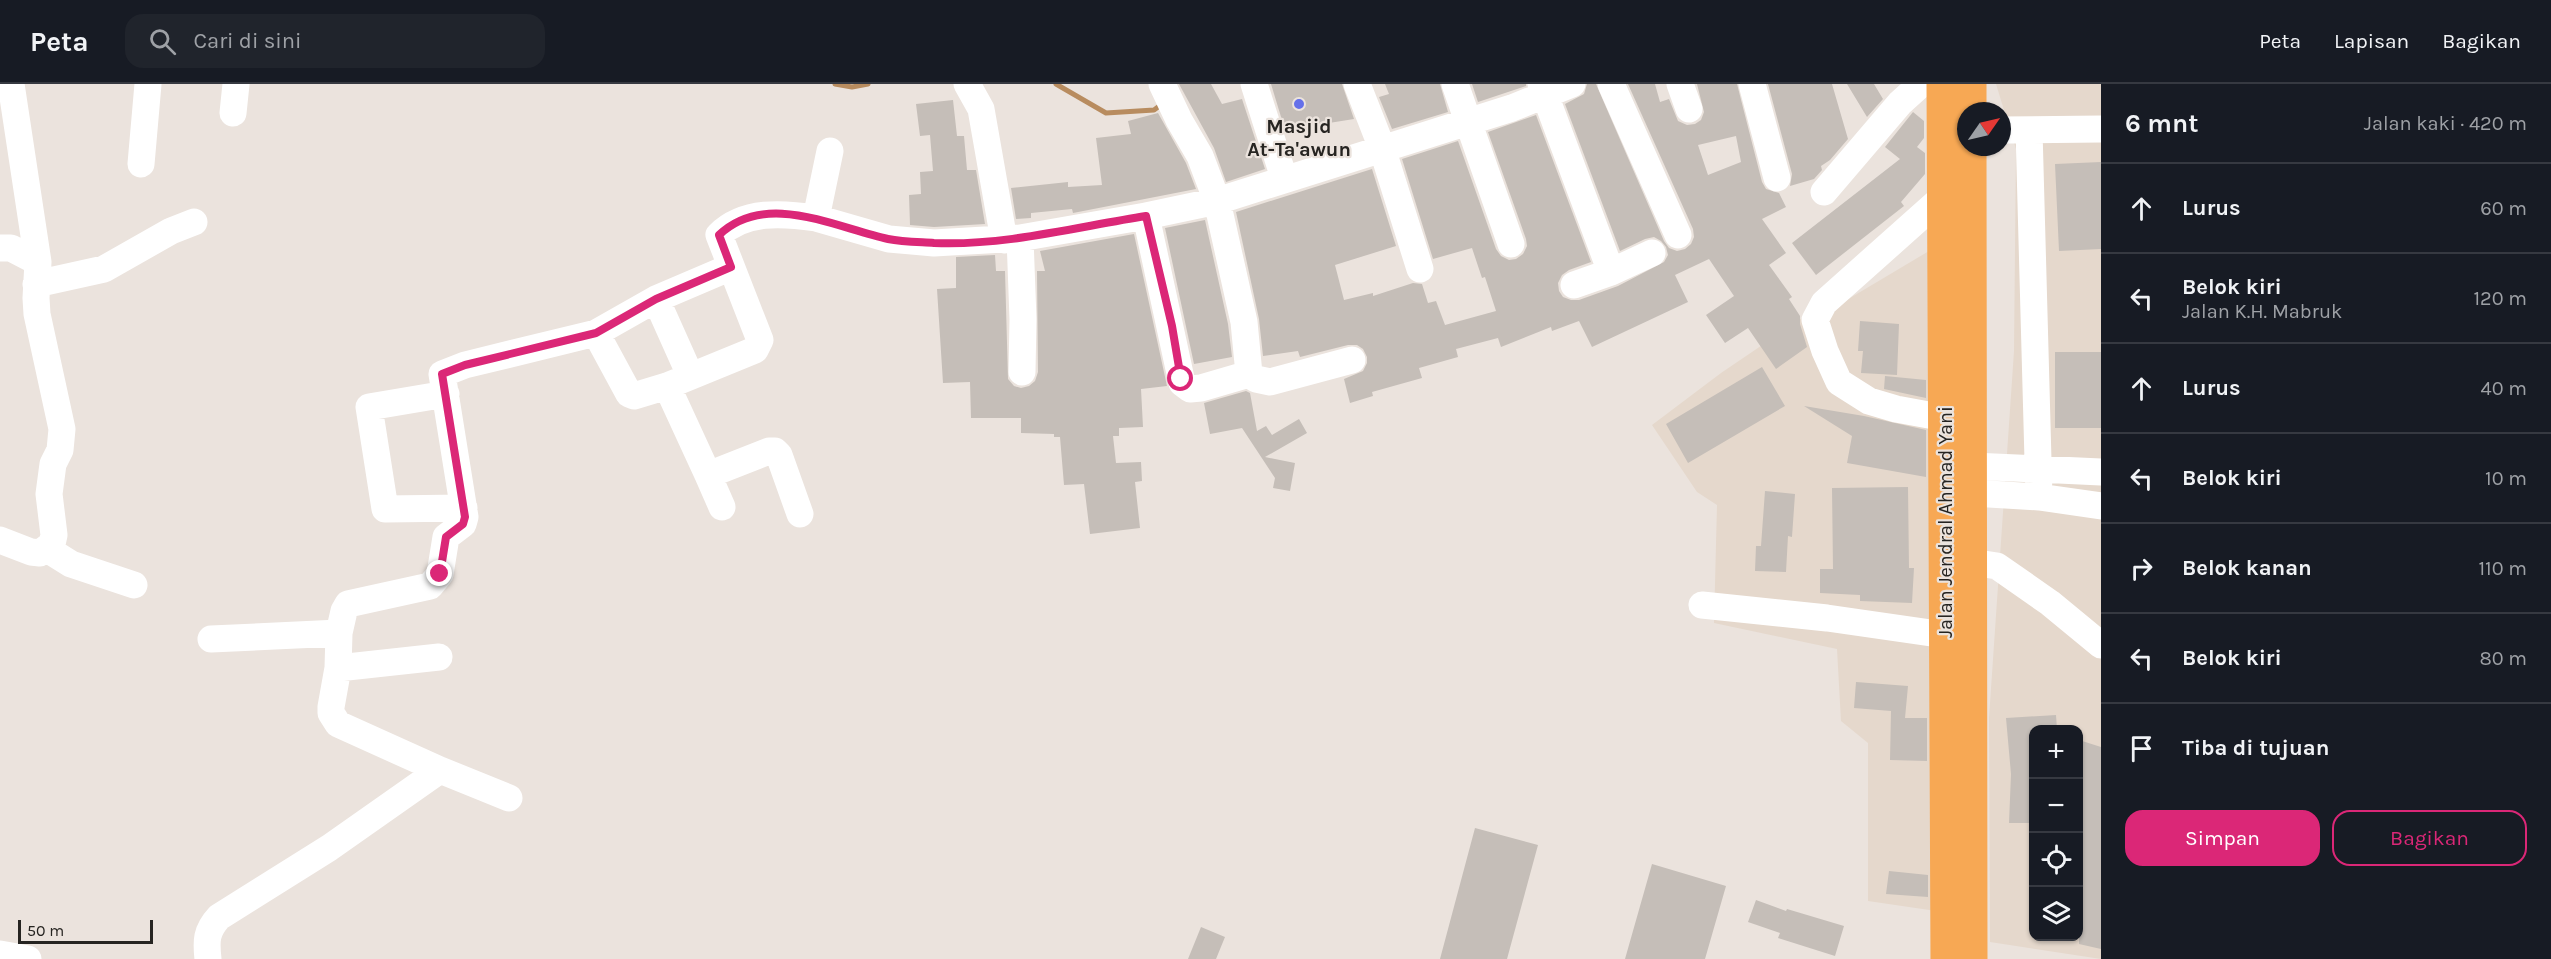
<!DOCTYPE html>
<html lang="id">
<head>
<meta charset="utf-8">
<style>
  body { margin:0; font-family:Karla,sans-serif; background:#20242c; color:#f1f3f6 }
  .controls { position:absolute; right:18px; bottom:18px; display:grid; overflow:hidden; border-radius:12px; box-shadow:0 2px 4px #0004 }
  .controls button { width:54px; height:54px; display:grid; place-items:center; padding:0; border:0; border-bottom:2px solid #363941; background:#171b24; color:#f1f3f6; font:30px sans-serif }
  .compass { position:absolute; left:1957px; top:18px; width:54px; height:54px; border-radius:50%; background:#171b24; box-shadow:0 2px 4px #0004; rotate:56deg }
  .scale { position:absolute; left:18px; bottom:15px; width:135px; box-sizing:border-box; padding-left:6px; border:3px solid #262421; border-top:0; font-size:16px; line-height:21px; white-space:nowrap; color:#262421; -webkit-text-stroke:4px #ebe3dd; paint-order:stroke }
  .stop { position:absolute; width:18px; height:18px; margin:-14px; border:4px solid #db2777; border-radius:50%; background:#fff }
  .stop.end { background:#db2777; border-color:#fff; box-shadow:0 2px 6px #0008 }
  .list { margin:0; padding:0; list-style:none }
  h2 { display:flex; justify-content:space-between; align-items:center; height:78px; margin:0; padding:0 24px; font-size:26px }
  h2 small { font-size:20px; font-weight:400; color:#9ea1a6 }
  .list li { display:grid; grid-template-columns:39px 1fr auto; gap:18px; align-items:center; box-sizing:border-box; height:90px; padding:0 24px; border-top:2px solid #363941 }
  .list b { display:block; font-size:22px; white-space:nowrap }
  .list p { margin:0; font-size:20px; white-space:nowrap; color:#9ea1a6 }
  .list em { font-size:20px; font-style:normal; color:#9ea1a6 }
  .actions { display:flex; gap:12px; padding:18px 24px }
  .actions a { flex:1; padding:14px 0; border:2px solid #db2777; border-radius:18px; text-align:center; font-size:21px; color:#db2777 }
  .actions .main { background:#db2777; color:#fff }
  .icon { flex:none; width:33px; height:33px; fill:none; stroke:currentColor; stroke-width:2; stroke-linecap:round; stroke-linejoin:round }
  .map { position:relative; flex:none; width:2101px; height:875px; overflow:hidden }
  header { display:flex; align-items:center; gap:36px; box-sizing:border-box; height:84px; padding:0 30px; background:#171b24; border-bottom:2px solid #363941 }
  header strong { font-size:28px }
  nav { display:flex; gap:33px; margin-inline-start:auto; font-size:21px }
  .search { width:420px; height:54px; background:#20242c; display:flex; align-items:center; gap:15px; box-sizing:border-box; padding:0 21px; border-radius:18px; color:#9ea1a6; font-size:22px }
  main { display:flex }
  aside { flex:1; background:#171b24 }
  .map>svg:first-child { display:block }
</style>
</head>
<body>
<header>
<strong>Peta</strong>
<div class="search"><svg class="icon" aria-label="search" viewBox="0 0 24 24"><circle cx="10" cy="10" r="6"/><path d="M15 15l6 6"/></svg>Cari di sini</div>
<nav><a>Peta</a><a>Lapisan</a><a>Bagikan</a></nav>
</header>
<main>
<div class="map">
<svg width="2101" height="875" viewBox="0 0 2101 875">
  <rect width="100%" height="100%" fill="#ebe3dd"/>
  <path fill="#e5d8cc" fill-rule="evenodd" d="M1996 0H2101V875L1990 858 1989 634 2014 267 2016 65ZM2034 646H2078V852H2034Z
    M1929 167 1943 828 1868 817V659L1841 637 1837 565 1714 539 1717 421 1697 408 1652 341 1721 289 1823 220 1835 223Z"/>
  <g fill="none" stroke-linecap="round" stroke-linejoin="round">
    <path stroke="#b88c5f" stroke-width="5" d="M835 0 852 3 868 0
      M1056 0 1106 29 1154 26 1162 20"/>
  </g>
  <path fill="#c5beb8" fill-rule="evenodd" d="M1179 0H1211L1222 20 1242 15 1265 85 1226 98 1214 64Z
    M1271 0H1342L1354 35 1285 46Z
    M1385 0H1440L1448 28 1392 45 1379 13 1389 10Z
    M1472 0H1526V2L1478 18Z
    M1587 0H1596L1664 157 1669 164 1677 167 1685 165 1691 160 1694 153 1693 145 1628 0H1655L1660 18 1669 15 1678 37 1687 41 1695 40 1701 36 1704 28 1697 0H1737L1762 98 1766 105 1779 109 1786 123 1762 135 1786 169 1769 181 1792 213 1789 215 1800 232V240L1807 263 1776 285 1748 244 1725 259 1706 231 1734 212 1709 175 1675 191 1688 218 1592 263 1579 237 1552 247 1551 243 1501 263 1498 254 1456 265 1458 273 1419 284 1422 294 1372 308 1373 312 1350 319 1344 295 1363 287 1367 279V273L1363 265 1357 261H1348L1300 273 1298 267 1263 272 1259 235 1236 128 1372 85 1396 162 1335 181 1344 216 1373 209V212L1413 199 1422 200 1428 219 1436 217 1445 241 1496 227 1485 193 1482 194 1472 164 1433 175 1402 75 1458 57 1496 165 1501 172 1509 176 1516 175 1523 170 1527 162 1526 155 1488 48 1536 31 1591 178 1569 186 1562 191 1558 199 1559 207 1563 213 1571 216H1579L1618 202 1664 178 1668 171 1666 163 1661 157 1654 153 1645 155 1620 167 1565 20 1584 10ZM1736 52 1741 78 1708 91 1698 61Z
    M1768 0H1832L1848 55 1830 76 1821 82 1822 86 1814 95 1790 102 1792 90Z
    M1847 0H1874L1883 15 1867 33Z
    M953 16 957 52H964L967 86H976L985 140 934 143 910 141 909 111 921 110 920 88 933 87 930 51 920 52 916 20Z
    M1913 28 1924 37V54L1917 63 1925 69V90L1901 118 1904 122 1816 191 1792 159 1900 75 1885 63Z
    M1158 29 1186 79 1196 105 1073 129 1072 125 1031 129V134L1016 135 1011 104 1068 98V103L1102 101 1096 54 1131 50 1128 37Z
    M2101 78V165L2059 167 2055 80Z
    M1205 136 1228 240 1232 273 1194 280 1165 144Z
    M1134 150 1167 302 1141 305 1143 343 1119 344V352H1113L1116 379 1141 378 1142 397 1135 398 1140 444 1090 450 1084 400 1064 401 1060 353H1054V350L1021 349V334H971L970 298 943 299 937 205 956 204V173L995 171 996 187H1005L1008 295 1014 302 1021 304 1029 302 1035 297 1038 288 1037 187H1045L1040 167Z
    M1860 237 1899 240 1897 291 1861 289 1863 267H1858Z
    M2055 268H2101V344H2055Z
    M1762 283 1785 322 1688 379 1666 340Z
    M1885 292 1926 296V314L1884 305Z
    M1246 307 1250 309 1257 347 1266 342 1272 351 1299 335 1307 349 1265 373 1295 379 1290 407 1273 404 1275 394 1242 344 1210 350 1204 319Z
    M1804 322 1864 332 1926 346V393L1847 379 1852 352Z
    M1908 403 1909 484H1914L1912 519 1860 517V511L1820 509V485H1833L1832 404Z
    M1765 407 1795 410 1792 453 1788 452 1786 488 1755 487 1756 462H1761Z
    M1856 598 1908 602 1905 634H1927V677L1890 676 1891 627 1854 624Z
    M2056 631 2057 645H2034V739H2009L2011 690 2006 634Z
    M2079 656 2101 663V865L2079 860Z
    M1475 744 1538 761 1507 875H1440Z
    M1652 780 1726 802 1705 875H1625Z
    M1889 787 1928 791V813L1886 810Z
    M1756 816 1786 827 1787 825 1844 842 1835 872 1778 854 1780 849 1748 838Z
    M1201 843 1225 853 1216 875H1188Z"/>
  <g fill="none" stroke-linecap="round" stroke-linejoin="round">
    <path stroke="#fff" stroke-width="27" d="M967 0 981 25 1004 156
      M1254 0 1284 94
      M1357 0 1382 64 1420 185
      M1455 0 1511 160
      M1541 0 1611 188
      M1611 0 1678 151
      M1680 0 1689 25
      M1752 0 1777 94
      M233 29 236 0
      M2002 46 2101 45
      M2029 46 2039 413
      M830 67 816 134 889 155 934 159 1020 154 1146 132 1217 117 1512 24 1572 0
      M141 80 148 0
      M1824 108 1900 19 1921 0
      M1944 112 1824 219 1815 236 1825 267 1839 298 1869 317 1896 325 1945 334
      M1146 132 1182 299 1190 305 1201 304 1249 290 1244 238 1217 117 1200 72 1179 36 1162 0
      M1020 154 1023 235 1022 288
      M0 164H11L38 178
      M36 200 104 185 171 147 194 138
      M1574 201 1611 188 1652 169
      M656 215 690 291
      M596 249 629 310 634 312 667 302 755 266 760 256 719 151C744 126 783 129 816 134
      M1249 290 1256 295 1270 298 1352 276
      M667 302 708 391 769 367H775L779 371 800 430
      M446 310 369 323 385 425 464 424
      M1972 382 2101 388
      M708 391 722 423
      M1972 409 2039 413 2101 422
      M0 456 31 468 40 469 52 460 54 451 49 410 53 380 60 366 62 345 37 230 36 214 38 178 11 0
      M47 465 71 480 134 501
      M1971 478 1997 482 2050 519 2101 561
      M1702 521 1827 534 1945 551
      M339 549 338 584 331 623V629L338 640 440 686
      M211 555 339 549 344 527 348 520 430 502 440 490 446 453 463 440 465 433 442 290 465 281 596 249 656 215 731 183
      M338 584 439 573
      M0 870 28 875
      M208 875C206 857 206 847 219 833L329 764 440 686 509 714"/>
    <path stroke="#f7a854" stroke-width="33" d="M1943 0 1947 875
      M1970 0V27
      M1970 63 1971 875"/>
  </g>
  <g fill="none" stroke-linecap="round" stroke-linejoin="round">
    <path stroke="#db2777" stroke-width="8" d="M440 490 446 453 463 440 465 433 442 290 465 281 596 249 656 215 731 183 719 151C766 106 836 144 888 155 903 158 919 158 934 159 1005 162 1076 143 1146 132L1172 242 1181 295"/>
  </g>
  <circle fill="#6570e9" stroke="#ebe3dd" stroke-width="2" cx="1299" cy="20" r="6"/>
  <g text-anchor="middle" stroke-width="4.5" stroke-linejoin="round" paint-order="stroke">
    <g font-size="20" font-weight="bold" fill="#262421" stroke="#ebe3dd">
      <text x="1299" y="49">Masjid<tspan x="1299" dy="23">At-Ta'awun</tspan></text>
    </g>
    <g font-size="20" fill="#262421" stroke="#ebe3dd">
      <text transform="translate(1945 438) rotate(-90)" y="7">Jalan Jendral Ahmad Yani</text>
    </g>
  </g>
</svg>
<div class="controls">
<button>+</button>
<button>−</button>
<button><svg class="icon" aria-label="locate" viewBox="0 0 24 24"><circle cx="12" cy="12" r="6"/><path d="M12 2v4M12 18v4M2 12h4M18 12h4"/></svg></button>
<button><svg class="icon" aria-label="layers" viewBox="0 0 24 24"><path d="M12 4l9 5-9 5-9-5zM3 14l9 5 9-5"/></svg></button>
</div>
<svg class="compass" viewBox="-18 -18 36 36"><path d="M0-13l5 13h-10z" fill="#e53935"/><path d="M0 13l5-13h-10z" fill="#9ea1a6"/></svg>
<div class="scale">50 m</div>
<div class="stop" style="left:1181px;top:295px"></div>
<div class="stop end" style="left:440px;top:490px"></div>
</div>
<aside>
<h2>6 mnt<small>Jalan kaki · 420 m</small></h2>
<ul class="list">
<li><svg class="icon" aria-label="ahead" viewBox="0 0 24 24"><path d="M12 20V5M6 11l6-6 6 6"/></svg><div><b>Lurus</b></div><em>60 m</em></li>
<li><svg class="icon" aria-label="left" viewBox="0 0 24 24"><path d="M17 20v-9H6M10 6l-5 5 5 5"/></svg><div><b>Belok kiri</b><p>Jalan K.H. Mabruk</p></div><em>120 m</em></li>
<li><svg class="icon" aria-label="ahead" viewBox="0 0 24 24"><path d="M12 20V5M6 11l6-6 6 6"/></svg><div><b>Lurus</b></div><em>40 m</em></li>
<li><svg class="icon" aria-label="left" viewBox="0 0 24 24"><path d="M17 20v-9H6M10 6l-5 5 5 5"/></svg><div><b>Belok kiri</b></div><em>10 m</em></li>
<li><svg class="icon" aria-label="right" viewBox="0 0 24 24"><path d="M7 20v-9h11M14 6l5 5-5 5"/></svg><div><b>Belok kanan</b></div><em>110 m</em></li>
<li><svg class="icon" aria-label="left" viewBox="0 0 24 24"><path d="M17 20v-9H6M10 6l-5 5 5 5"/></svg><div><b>Belok kiri</b></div><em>80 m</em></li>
<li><svg class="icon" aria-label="arrive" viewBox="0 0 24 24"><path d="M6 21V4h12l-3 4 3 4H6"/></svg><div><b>Tiba di tujuan</b></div></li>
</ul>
<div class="actions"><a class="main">Simpan</a><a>Bagikan</a></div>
</aside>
</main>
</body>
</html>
